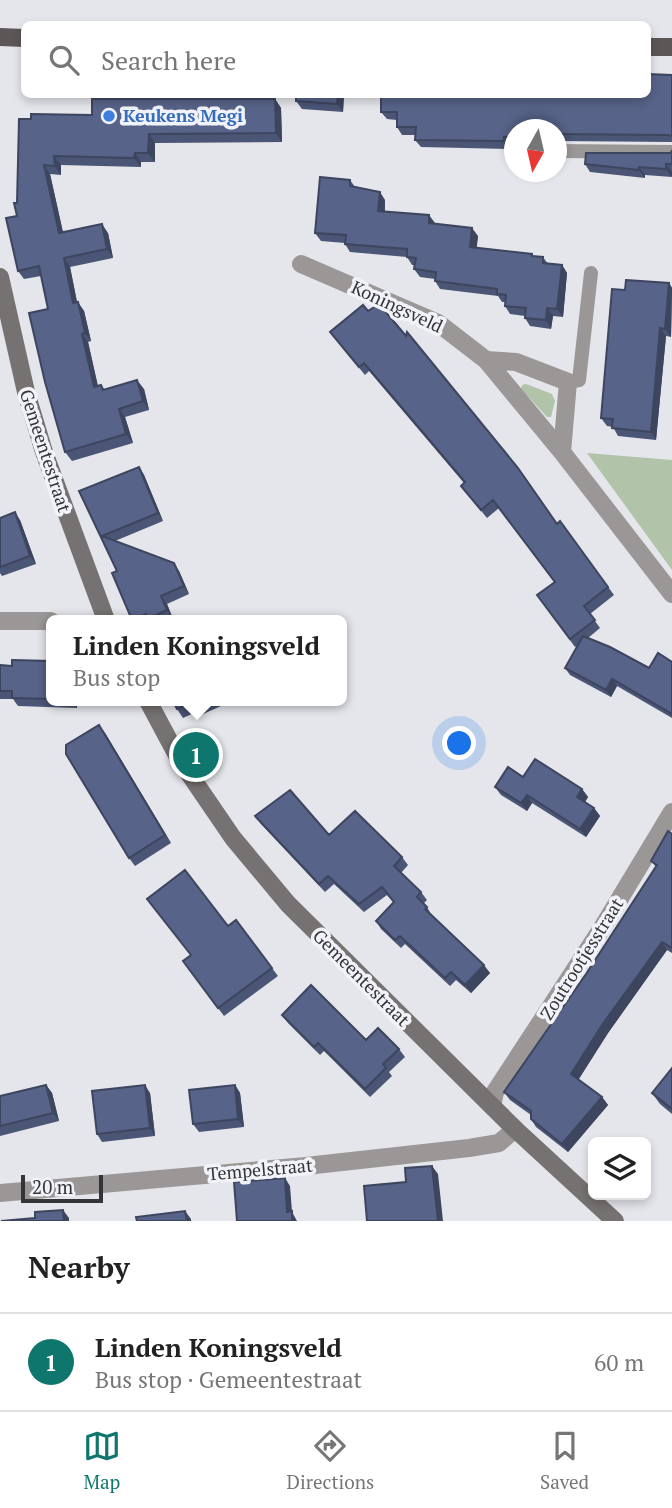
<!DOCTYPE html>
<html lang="en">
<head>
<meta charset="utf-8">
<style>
  body { margin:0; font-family:"PT Serif",serif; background:#f6f6f6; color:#222 }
  .controls { position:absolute; right:21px; bottom:21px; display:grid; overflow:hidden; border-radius:10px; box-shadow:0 4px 10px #0003 }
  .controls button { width:63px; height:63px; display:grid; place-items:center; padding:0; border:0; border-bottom:2px solid #e0e0e0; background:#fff; color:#222; font:35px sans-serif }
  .compass { position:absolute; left:504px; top:119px; width:63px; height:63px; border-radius:50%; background:#fff; box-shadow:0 4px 10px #0003; rotate:188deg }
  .scale { position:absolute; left:21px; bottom:18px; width:82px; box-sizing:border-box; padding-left:7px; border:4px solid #353538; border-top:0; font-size:19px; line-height:24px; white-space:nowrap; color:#353538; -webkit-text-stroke:5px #f1f3f9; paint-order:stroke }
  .you { position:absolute; left:460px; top:744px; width:24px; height:24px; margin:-18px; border:5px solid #fff; border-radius:50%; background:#1a73e8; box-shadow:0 0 0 10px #1a73e833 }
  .badge { display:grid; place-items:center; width:46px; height:46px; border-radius:50%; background:#0f766e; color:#fff; font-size:23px; font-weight:700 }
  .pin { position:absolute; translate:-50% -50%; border:4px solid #fff; box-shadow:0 2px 7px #0006 }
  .popup { position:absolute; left:46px; top:615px; width:301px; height:91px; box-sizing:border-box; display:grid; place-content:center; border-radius:10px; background:#fff; filter:drop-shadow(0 2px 5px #0005); font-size:23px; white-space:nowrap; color:#767676 }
  .popup b { font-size:26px; color:#222 }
  .popup::after { content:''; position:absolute; left:50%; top:100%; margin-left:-14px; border:14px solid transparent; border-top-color:#fff }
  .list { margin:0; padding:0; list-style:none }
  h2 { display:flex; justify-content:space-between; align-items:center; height:91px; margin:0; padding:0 28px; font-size:30px }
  h2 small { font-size:23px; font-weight:400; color:#767676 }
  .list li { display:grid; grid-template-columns:46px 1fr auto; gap:21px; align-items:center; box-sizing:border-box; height:98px; padding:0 28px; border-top:2px solid #e0e0e0 }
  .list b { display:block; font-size:26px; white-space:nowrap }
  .list p { margin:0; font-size:23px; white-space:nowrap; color:#767676 }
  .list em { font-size:23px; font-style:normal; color:#767676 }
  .icon { flex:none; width:38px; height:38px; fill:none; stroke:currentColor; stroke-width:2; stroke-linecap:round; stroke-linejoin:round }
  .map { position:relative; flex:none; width:672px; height:1221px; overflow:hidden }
  .search { position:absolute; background:#fff; box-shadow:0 4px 10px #0003; left:21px; right:21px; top:21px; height:77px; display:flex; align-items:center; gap:18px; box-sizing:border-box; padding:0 24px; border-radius:10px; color:#767676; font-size:26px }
  .sheet { height:189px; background:#fff }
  nav { display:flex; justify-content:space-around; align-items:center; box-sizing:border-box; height:98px; border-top:2px solid #e0e0e0; background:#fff; font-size:19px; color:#767676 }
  nav a { display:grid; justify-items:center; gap:4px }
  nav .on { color:#0f766e }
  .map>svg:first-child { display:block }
</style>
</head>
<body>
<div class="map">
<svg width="672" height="1221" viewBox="0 0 672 1221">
  <rect width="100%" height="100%" fill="#e4e6eb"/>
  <path fill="#b1c3a8" d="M526 384 552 394 555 401 551 417H547L521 389 522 385Z
    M587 453 672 460V570Z"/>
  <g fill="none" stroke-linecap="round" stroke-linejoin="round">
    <path stroke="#9a9796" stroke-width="14" d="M556 151 672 152
      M568 382 579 380 591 273"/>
    <path stroke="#9a9796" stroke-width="18" d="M301 264 438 323 486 360 562 452 672 594
      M486 360 516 362 568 382 562 452
      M0 621H51
      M492 1106 495 1092 602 928 672 812
      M0 1193 306 1166 469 1148 499 1143 515 1129"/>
    <path stroke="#767271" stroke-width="18" d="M0 277 26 392 44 452 106 620
      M148 701 179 759 233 838 288 904 515 1129 615 1221"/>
    <path stroke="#5c5756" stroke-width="18" d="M0 37 24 38
      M648 47H672"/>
  </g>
  <path fill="#4b5575" d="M672 75V142L556 141V130H514V145H510L509 149 421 147 415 140V135H402L397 127V120L387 119 381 112 648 94Z
    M344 94 343 112 302 109 296 101Z
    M275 99 281 108 282 142 155 143V162H141V167L61 165V175L50 174 63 232 108 233 113 258 70 267 77 302 84 311 91 341 88 342 98 386 101 385 105 390 144 389 149 410 125 417 133 443 72 461 65 452 48 309 41 276 24 279 18 271 17 203 31 119 92 115Z
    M672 150V177L645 175V178L590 172 585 164 671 153Z
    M350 180 355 187 385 200V211L435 224 478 236 476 248 543 257 548 264 562 265 567 273 563 317 553 316 551 329 530 326 525 318V316L510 314 505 306V302H502L498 296 440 289 435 281V279L420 277 414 269 415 265H412L407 257 350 252 345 244V243L321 241 315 233Z
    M669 283 672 288 671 337 666 336 656 440 618 436 613 427 607 426 601 418 625 290Z
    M330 332 557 524 560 521 614 595 590 614 600 628 588 638 649 668 672 662V718L617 686 611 697 570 675 565 668 578 645 575 647 537 595 554 582 499 508 487 518 461 486 464 483 369 371 365 375Z
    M139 467 144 475 163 521 115 541 179 571 189 594 167 604 173 619 169 620H132L117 571 79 491Z
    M0 518 20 520 36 564 2 576 0 573Z
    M51 661V701H77V708L18 706 13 699H0V665L12 666Z
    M173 701H219L221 706 201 715 198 711 183 718 177 709Z
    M105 733 171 843 135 866 129 858Z
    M523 777 582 789 588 797 585 802 594 808 600 816 586 837 532 803 527 811 501 795 495 787Z
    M255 816 329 835 402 857 408 865 401 873 421 892 427 900 423 904 427 907 432 916 490 973 471 993 456 980 450 986 405 944 401 948 381 929 376 921 394 903 387 895 364 912 334 884 325 892 261 824Z
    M672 834V953L667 950 608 1033 578 1080 602 1097 608 1105 568 1152 536 1127 531 1119V1115L510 1100 504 1092 586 974 656 867 651 861Z
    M236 920 278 976 224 1016 183 961Z
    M282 1015 399 1049 405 1057 389 1072 392 1076 370 1097 324 1051 320 1055 288 1023Z
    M672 1068V1114L660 1104 652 1093Z
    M46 1085 52 1093 59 1121 0 1136V1096Z
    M235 1085 240 1093 244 1127 199 1132 193 1124Z
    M150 1093 155 1136 102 1142 97 1134Z"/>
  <path fill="#3d455f" d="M338 94H344L343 112 337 104Z
    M275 99 281 108 282 142 276 133Z
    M149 134 155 143V162L148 153Z
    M504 137 510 145 509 149 504 141Z
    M135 153 141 162V167L134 158Z
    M54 156 61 165V175L55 166Z
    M666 164 672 172V177L666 169Z
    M44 165 50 174 65 242 59 233Z
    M639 167 645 175V178L639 170Z
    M380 192 385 200 384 219 378 211Z
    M429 215 435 223H429Z
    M102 224 108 233 113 258 107 249Z
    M472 228 478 236 476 255 470 247Z
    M64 258 70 267 79 312 73 303Z
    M562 265 567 273 563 317 557 309Z
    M669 283 672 288 671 337 665 329Z
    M78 302 84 311 91 341 85 333Z
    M547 308 553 316 551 329 546 320Z
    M660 328 666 336 656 440 651 432Z
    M82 334 88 342 100 396 94 387Z
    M137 380 144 389 149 410 143 401Z
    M119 409 125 417 133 443 126 434Z
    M139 467 144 475 163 521 158 513Z
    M15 512 20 520 36 564 30 556Z
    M174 563 179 571 189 594 184 586Z
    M161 596 167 604 173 619 167 610Z
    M612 679 617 686 611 697 606 690Z
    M71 701H77V708Z
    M99 725 105 733 171 843 165 835Z
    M582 789 588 797 583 805 577 797Z
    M527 795 532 803 527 811 521 803Z
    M594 808 600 816 586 837 580 829Z
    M662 942 667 950 608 1033 577 1082 571 1074 602 1025Z
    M484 965 490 973 471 993 465 985Z
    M46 1085 52 1093 59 1121 53 1113Z
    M145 1085 150 1093 155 1136 150 1128Z
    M235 1085 240 1093 244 1127 238 1119Z
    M602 1097 608 1105 568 1152 562 1144Z
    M432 1166 438 1174 443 1221H438Z
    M285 1178 290 1186 292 1212 297 1221H292L287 1212Z
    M63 1210 69 1218V1221H64Z
    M185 1211 191 1219V1221H187Z"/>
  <path fill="#576388" stroke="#3d455f" stroke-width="2" d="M648 74 672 75V136L667 135 556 134V130H514V137H504V141L415 140 416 127H397V112H381V94H648Z
    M296 94H338L337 104 296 101Z
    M92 99H275L276 133 149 134 148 153H135L134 158 54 156 55 166 44 165 59 233 102 224 107 249 64 258 73 303 78 302 85 333 82 334 94 387 101 385 103 390 137 380 143 401 119 409 126 434 65 452 45 382 29 313 48 309 39 266 18 271 6 218 17 216 14 203H17L19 119H31V114L92 115Z
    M672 150V164H666V169L639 167V170L585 164 586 153H671Z
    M320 177 350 180V186L380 192 378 211 429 215V223L472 228 470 247 532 254V256L543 257V263L562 265 557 309 547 308 546 320 525 318 526 308 505 306 506 295 497 294V289L435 281 436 272 414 269 416 258 407 257V249L345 244 346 235 315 233Z
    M626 280 669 283 665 329 660 328 651 432 612 428 613 419 601 418 612 289 625 290Z
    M379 304 406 336 407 332 518 468 557 524 560 521 608 587 584 606 595 620 570 639 537 595 555 582 493 500 481 510 461 486 465 482 364 363 359 367 330 332 363 305 368 311Z
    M139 467 158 513 102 536 174 563 184 586 161 596 167 610 148 619 146 614 132 620 112 573 117 571 79 491Z
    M15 512 30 556 0 567V518Z
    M583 636 610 647 649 668 658 653 672 662V714L612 679 606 690 565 668Z
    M12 660 51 661V699L12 698V691H0V665L12 666Z
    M173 701H210L196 707 194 702 177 709Z
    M99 725 165 835 129 858 66 754V745Z
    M535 759 582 789 577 797 594 808 580 829 527 795 521 803 495 787 508 767 523 777Z
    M290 790 329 835 355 811 402 857 394 866 421 892 417 897 427 907 425 909 484 965 465 985 451 972 445 978 400 936 395 940 376 921 394 902 382 887 359 904 328 876 319 884 255 816Z
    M668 831 672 834V948L662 942 602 1025 571 1074 602 1097 562 1144 531 1119V1111L504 1092 586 974 657 865 651 861Z
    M185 870 228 926 236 920 272 968 218 1008 183 961 191 955 147 899Z
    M311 985 366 1040 378 1028 399 1049 383 1064 386 1068 365 1089 318 1043 314 1047 282 1015Z
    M672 1068V1109L652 1093Z
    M46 1085 53 1113 0 1126V1096Z
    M145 1085 150 1128 97 1134 92 1091Z
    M235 1085 238 1119 193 1124 189 1090Z
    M432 1166 438 1221H367L364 1186 406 1182 405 1168Z
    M285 1178 287 1212 292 1211V1221H237L234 1182Z
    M63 1210 64 1221H1L35 1218V1212Z
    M185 1211 187 1221H137L136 1217Z"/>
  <circle fill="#3f7fe0" stroke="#f1f3f9" stroke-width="2.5" cx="109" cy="116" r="7"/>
  <g text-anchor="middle" stroke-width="7" stroke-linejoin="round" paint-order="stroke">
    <g font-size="18" font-weight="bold" fill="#366cbe" stroke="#f1f3f9" text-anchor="start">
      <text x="123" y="122">Keukens Megi</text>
    </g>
    <g font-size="18" fill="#353538" stroke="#f1f3f9">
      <text transform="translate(397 307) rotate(25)" y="6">Koningsveld</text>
      <text transform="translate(45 451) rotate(72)" y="6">Gemeentestraat</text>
      <text transform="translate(582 959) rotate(-58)" y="6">Zoutrootjesstraat</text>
      <text transform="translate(361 978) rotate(45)" y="6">Gemeentestraat</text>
      <text transform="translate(260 1170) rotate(-5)" y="6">Tempelstraat</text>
    </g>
  </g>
</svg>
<div class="controls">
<button><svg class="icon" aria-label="layers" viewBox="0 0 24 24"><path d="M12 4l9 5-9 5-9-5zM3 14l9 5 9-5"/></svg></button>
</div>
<svg class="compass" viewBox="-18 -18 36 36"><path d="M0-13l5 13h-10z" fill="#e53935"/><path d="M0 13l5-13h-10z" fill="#767676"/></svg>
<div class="scale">20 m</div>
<div class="you"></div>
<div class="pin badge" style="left:196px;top:755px">1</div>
<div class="popup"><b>Linden Koningsveld</b>Bus stop</div>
<div class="search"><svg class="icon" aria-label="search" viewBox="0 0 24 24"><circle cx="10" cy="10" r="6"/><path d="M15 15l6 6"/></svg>Search here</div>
</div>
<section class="sheet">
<h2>Nearby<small></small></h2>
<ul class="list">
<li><span class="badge">1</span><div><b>Linden Koningsveld</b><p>Bus stop · Gemeentestraat</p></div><em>60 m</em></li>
</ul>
</section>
<nav>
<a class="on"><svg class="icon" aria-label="map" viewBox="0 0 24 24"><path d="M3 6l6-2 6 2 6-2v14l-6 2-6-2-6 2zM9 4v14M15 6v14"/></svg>Map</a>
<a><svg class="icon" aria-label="directions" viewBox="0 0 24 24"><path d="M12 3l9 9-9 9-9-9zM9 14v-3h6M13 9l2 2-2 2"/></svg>Directions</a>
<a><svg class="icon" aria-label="saved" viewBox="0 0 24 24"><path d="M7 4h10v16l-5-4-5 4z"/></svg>Saved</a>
</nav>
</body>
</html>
